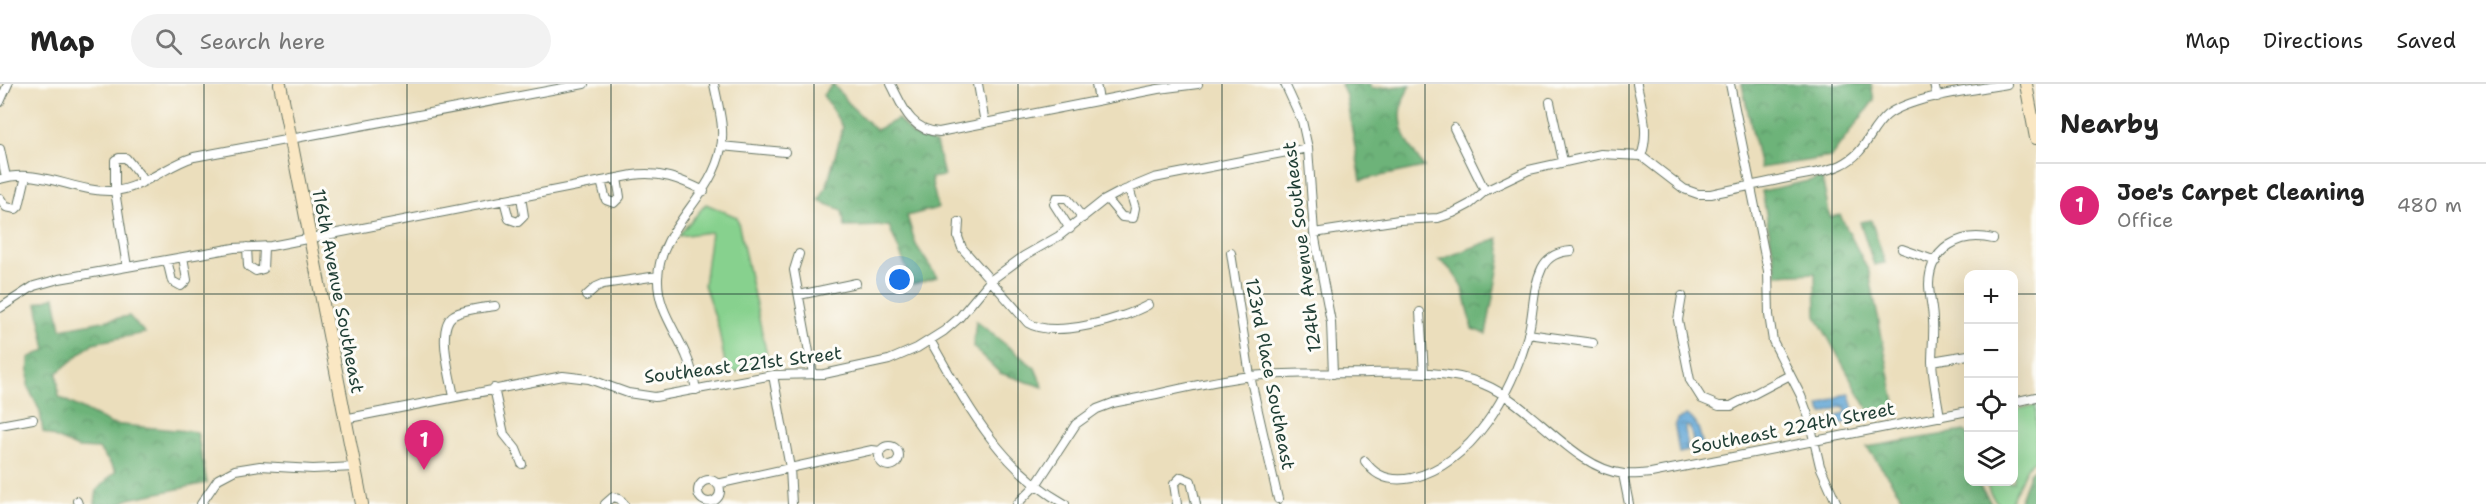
<!DOCTYPE html>
<html lang="en">
<head>
<meta charset="utf-8">
<style>
  body { margin:0; font-family:"Shantell Sans",sans-serif; background:#f2f2f2; color:#222 }
  .controls { position:absolute; right:18px; bottom:18px; display:grid; overflow:hidden; border-radius:12px; box-shadow:0 6px 24px #0002 }
  .controls button { width:54px; height:54px; display:grid; place-items:center; padding:0; border:0; border-bottom:2px solid #e0e0e0; background:#fff; color:#222; font:30px sans-serif }
  .you { position:absolute; left:900px; top:196px; width:21px; height:21px; margin:-15px; border:4px solid #fff; border-radius:50%; background:#1a73e8; box-shadow:0 0 0 9px #1a73e833 }
  .badge { display:grid; place-items:center; width:39px; height:39px; border-radius:50%; background:#db2777; color:#fff; font-size:20px; font-weight:700 }
  .pin { position:absolute; translate:-50% -50px; filter:drop-shadow(0 2px 3px #0008) }
  .pin::after { content:''; position:absolute; top:32px; width:21px; height:18px; background:inherit; clip-path:polygon(0 0,100% 0,50% 100%) }
  .list { margin:0; padding:0; list-style:none }
  h2 { display:flex; justify-content:space-between; align-items:center; height:78px; margin:0; padding:0 24px; font-size:26px }
  h2 small { font-size:20px; font-weight:400; color:#767676 }
  .list li { display:grid; grid-template-columns:39px 1fr auto; gap:18px; align-items:center; box-sizing:border-box; height:84px; padding:0 24px; border-top:2px solid #e0e0e0 }
  .list b { display:block; font-size:22px; white-space:nowrap }
  .list p { margin:0; font-size:20px; white-space:nowrap; color:#767676 }
  .list em { font-size:20px; font-style:normal; color:#767676 }
  .icon { flex:none; width:33px; height:33px; fill:none; stroke:currentColor; stroke-width:2; stroke-linecap:round; stroke-linejoin:round }
  .map { position:relative; flex:none; width:2036px; height:420px; overflow:hidden }
  header { display:flex; align-items:center; gap:36px; box-sizing:border-box; height:84px; padding:0 30px; background:#fff; border-bottom:2px solid #e0e0e0 }
  header strong { font-size:28px }
  nav { display:flex; gap:33px; margin-inline-start:auto; font-size:21px }
  .search { width:420px; height:54px; background:#f2f2f2; display:flex; align-items:center; gap:15px; box-sizing:border-box; padding:0 21px; border-radius:33px; color:#767676; font-size:22px }
  main { display:flex }
  aside { flex:1; background:#fff }
  .map>svg:first-child { display:block }
</style>
</head>
<body>
<header>
<strong>Map</strong>
<div class="search"><svg class="icon" aria-label="search" viewBox="0 0 24 24"><circle cx="10" cy="10" r="6"/><path d="M15 15l6 6"/></svg>Search here</div>
<nav><a>Map</a><a>Directions</a><a>Saved</a></nav>
</header>
<main>
<div class="map">
<svg width="2036" height="420" viewBox="0 0 2036 420">
  <defs>
    <pattern id="forest-crowns" width="20" height="18" patternUnits="userSpaceOnUse" patternTransform="scale(1.5)"><rect width="20" height="18" fill="#6db379"/><path d="M2 6a3 3 0 1 1 6 0M12 15a3 3 0 1 1 6 0" fill="none" stroke="#599364"/></pattern>
    <pattern id="water-ripples" width="26" height="14" patternUnits="userSpaceOnUse" patternTransform="scale(1.5)"><rect width="26" height="14" fill="#60a5d5"/><path d="M2 4q2-2 4 0t4 0M15 11q2-2 4 0t4 0" fill="none" stroke="#4f88ae"/></pattern>
  </defs>
  <rect width="100%" height="100%" fill="#fdfcf7"/>
  <filter id="ink" filterUnits="userSpaceOnUse"><feTurbulence type="fractalNoise" baseFrequency=".0167" numOctaves="2"/><feDisplacementMap in="SourceGraphic" scale="12" xChannelSelector="R" yChannelSelector="G"/><feConvolveMatrix kernelMatrix="1 2 1 2 8 2 1 2 1" color-interpolation-filters="sRGB"/></filter>
  <filter id="wash" filterUnits="userSpaceOnUse"><feTurbulence type="fractalNoise" baseFrequency=".008" numOctaves="4" result="noise"/><feDisplacementMap in="SourceGraphic" scale="24" xChannelSelector="R" yChannelSelector="G"/><feGaussianBlur stdDeviation="1.35" result="paint"/><feColorMatrix in="noise" values="0 0 0 0 0 0 0 0 0 0 0 0 0 0 0 0 0 1.4 0 .05"/><feComposite in="paint" operator="in"/></filter>
  <g filter="url(#wash)">
    <rect width="100%" height="100%" fill="#ebdebc"/>
    <path fill="url(#forest-crowns)" stroke="#467856" stroke-width="1.5" d="M833 0 852 23 876 46 898 35 913 51 936 59 944 92 931 94 938 124 907 132 916 161 937 193 913 200 889 142 845 143 842 126 819 117 827 101 843 43 823 11Z
      M1341 0H1370L1372 5 1411 1C1391 30 1404 57 1424 83L1361 96 1346 12Z
      M1742 0H1871L1874 16 1831 73 1760 84Z
      M1822 94 1830 133 1840 131 1869 188 1897 329 1871 331 1816 232 1815 189 1777 191 1762 107Z
      M1871 136 1885 179 1874 181 1860 138Z
      M1498 154 1501 171 1486 250 1472 245C1467 218 1464 192 1439 176Z
      M55 213 61 245 129 232 145 249 93 259 57 289 59 313 111 340 197 348 207 399 129 415 120 420H95L97 406 116 387 99 365 78 364 43 348 40 327 28 303 29 274 46 266 37 219Z
      M976 237 1035 284 1043 303 1000 289 973 263Z
      M1964 347 1968 351V398H1977L1992 420H1907L1867 363Z
      M2036 384V420H2018L2030 388Z"/>
    <path fill="#87d18e" stroke="#538761" stroke-width="1.5" d="M706 120 737 133 769 281 727 290 718 242 704 201 711 148 678 152Z
      M2036 321V375L2027 383 2010 420H1998L1990 409 1986 398H2014V326Z"/>
    <path fill="url(#water-ripples)" stroke="#407184" stroke-width="1.5" d="M1850 310 1856 332 1850 337 1833 343 1829 341 1830 336 1847 328 1843 322 1823 330 1819 322 1842 311Z
      M1686 331C1700 338 1700 351 1703 365L1695 366 1690 344 1687 342 1685 345 1688 367 1679 369 1675 343 1677 336Z"/>
  </g>
  <g filter="url(#ink)">
    <g fill="none" stroke-linecap="round" stroke-linejoin="round">
      <defs>
        <path id="street" d="M891 0C903 23 910 46 939 48L1158 5 1198 0
          M978 0 985 39
          M1096 0 1099 16
          M1285 0 1302 37 1308 64 1314 149 1331 238 1333 290
          M1637 0C1642 24 1650 49 1641 72
          M1730 0 1768 187 1769 231 1773 257 1801 312 1808 331 1820 382 1837 420
          M1934 0 1937 13
          M0 18 8 0
          M1550 18 1563 77
          M1454 44 1485 107
          M721 62 785 68
          M0 65 6 93
          M0 95C39 83 75 109 113 107 142 105 167 81 194 73L584 0
          M601 97 606 116 614 119 620 113 617 94
          M0 114 6 123 16 125 19 122 26 92
          M1107 115 1122 133 1133 134 1135 124 1129 104
          M504 116 509 135 518 138 524 132 521 113
          M959 138 958 153 962 164 1028 239C1054 255 1123 235 1148 221
          M1070 145 1054 120 1056 114H1067L1083 134
          M1314 149 1399 136 1438 134 1453 129 1470 120 1485 107 1529 86 1601 70 1641 72 1684 105 1698 110H1711C1738 104 1765 99 1792 93 1808 90 1826 88 1841 81 1868 68 1868 47 1887 31 1912 12 1975 6 2007 0
          M247 163 248 182 256 187 263 185 264 163
          M1902 165 1936 177
          M1231 169 1250 292 1278 415
          M799 170 794 186 813 290
          M167 176 172 197 181 202 187 196 183 173
          M127 183 115 107V76L119 74H126L144 96
          M799 211 856 199
          M586 212 596 203 603 200 658 192
          M1682 212 1678 236 1690 296 1702 315 1719 322H1731L1790 291
          M0 224 34 202 59 195 234 164 271 162 633 91C660 87 680 95 704 107
          M1420 228 1424 289
          M1528 250 1593 259
          M930 256C966 319 999 384 1065 420
          M1932 277 1968 271
          M773 291 790 384 792 420
          M494 304 504 350 516 365 522 380
          M696 306C694 294 691 282 686 271 675 245 657 224 658 194 660 142 712 114 721 64 725 43 718 21 714 0
          M454 313C451 294 435 242 454 231 465 225 483 224 495 222
          M2014 318 2036 313
          M1940 333C1937 314 1933 296 1932 278 1932 264 1934 250 1933 237 1933 224 1929 212 1929 200 1930 164 1961 147 1993 155
          M344 335 563 292 589 295 628 309 655 313 773 291 824 290 889 276 917 264 944 247 959 234 990 197 1024 172 1059 152 1103 117 1120 108 1154 94 1308 64
          M0 341 33 335
          M879 372a10 10 0 1 1 20 0a10 10 0 1 1-20 0Z
          M1365 377C1376 394 1392 398 1412 394 1474 379 1512 307 1528 251 1534 229 1532 205 1542 184 1548 172 1558 168 1571 167
          M1623 390 1629 420
          M698 407a11 11 0 1 1 22 0a11 11 0 1 1-22 0Z
          M717 400 872 366 880 367
          M77 417 78 420
          M201 420 218 395 235 386 260 382 313 385 354 383
          M605 420 613 413 620 415 624 420
          M1017 420 1036 401 1076 340 1097 325 1113 319C1157 311 1207 297 1251 292 1291 288 1331 290 1370 289 1407 288 1448 286 1483 300 1531 319 1574 385 1624 390 1633 391 1642 390 1651 389L1968 327
          M1177 420 1174 400 1181 393 1191 397 1196 420"/>
        <path id="secondary" d="M280 0 362 420
          M2026 0 2036 54"/>
      </defs>
      <use href="#street" stroke="#667564" stroke-width="10"/>
      <use href="#secondary" stroke="#667564" stroke-width="14"/>
      <use href="#street" stroke="#fff" stroke-width="8"/>
      <use href="#secondary" stroke="#fae7c3" stroke-width="12"/>
    </g>
  </g>
  <path fill="none" stroke="#1f3d34" stroke-width="1.5" stroke-opacity="0.55" d="M204 0V420M407 0V420M611 0V420M814 0V420M1018 0V420M1222 0V420M1425 0V420M1629 0V420M1832 0V420M0 210H1968M2014 210H2036"/>
  <g text-anchor="middle" stroke-width="6" stroke-linejoin="round" paint-order="stroke">
    <g font-size="18" fill="#1f3d34" stroke="#fdfcf7">
      <text transform="translate(1302 163) rotate(-97)" y="6">124th Avenue Southeast</text>
      <text transform="translate(338 207) rotate(79)" y="6">116th Avenue Southeast</text>
      <text transform="translate(743 281) rotate(-7)" y="6">Southeast 221st Street</text>
      <text transform="translate(1270 290) rotate(79)" y="6">123rd Place Southeast</text>
      <text transform="translate(1793 344) rotate(-11)" y="6">Southeast 224th Street</text>
    </g>
  </g>
</svg>
<div class="controls">
<button>+</button>
<button>−</button>
<button><svg class="icon" aria-label="locate" viewBox="0 0 24 24"><circle cx="12" cy="12" r="6"/><path d="M12 2v4M12 18v4M2 12h4M18 12h4"/></svg></button>
<button><svg class="icon" aria-label="layers" viewBox="0 0 24 24"><path d="M12 4l9 5-9 5-9-5zM3 14l9 5 9-5"/></svg></button>
</div>
<div class="you"></div>
<div class="pin badge" style="left:424px;top:386px">1</div>
</div>
<aside>
<h2>Nearby<small></small></h2>
<ul class="list">
<li><span class="badge">1</span><div><b>Joe's Carpet Cleaning</b><p>Office</p></div><em>480 m</em></li>
</ul>
</aside>
</main>
</body>
</html>
